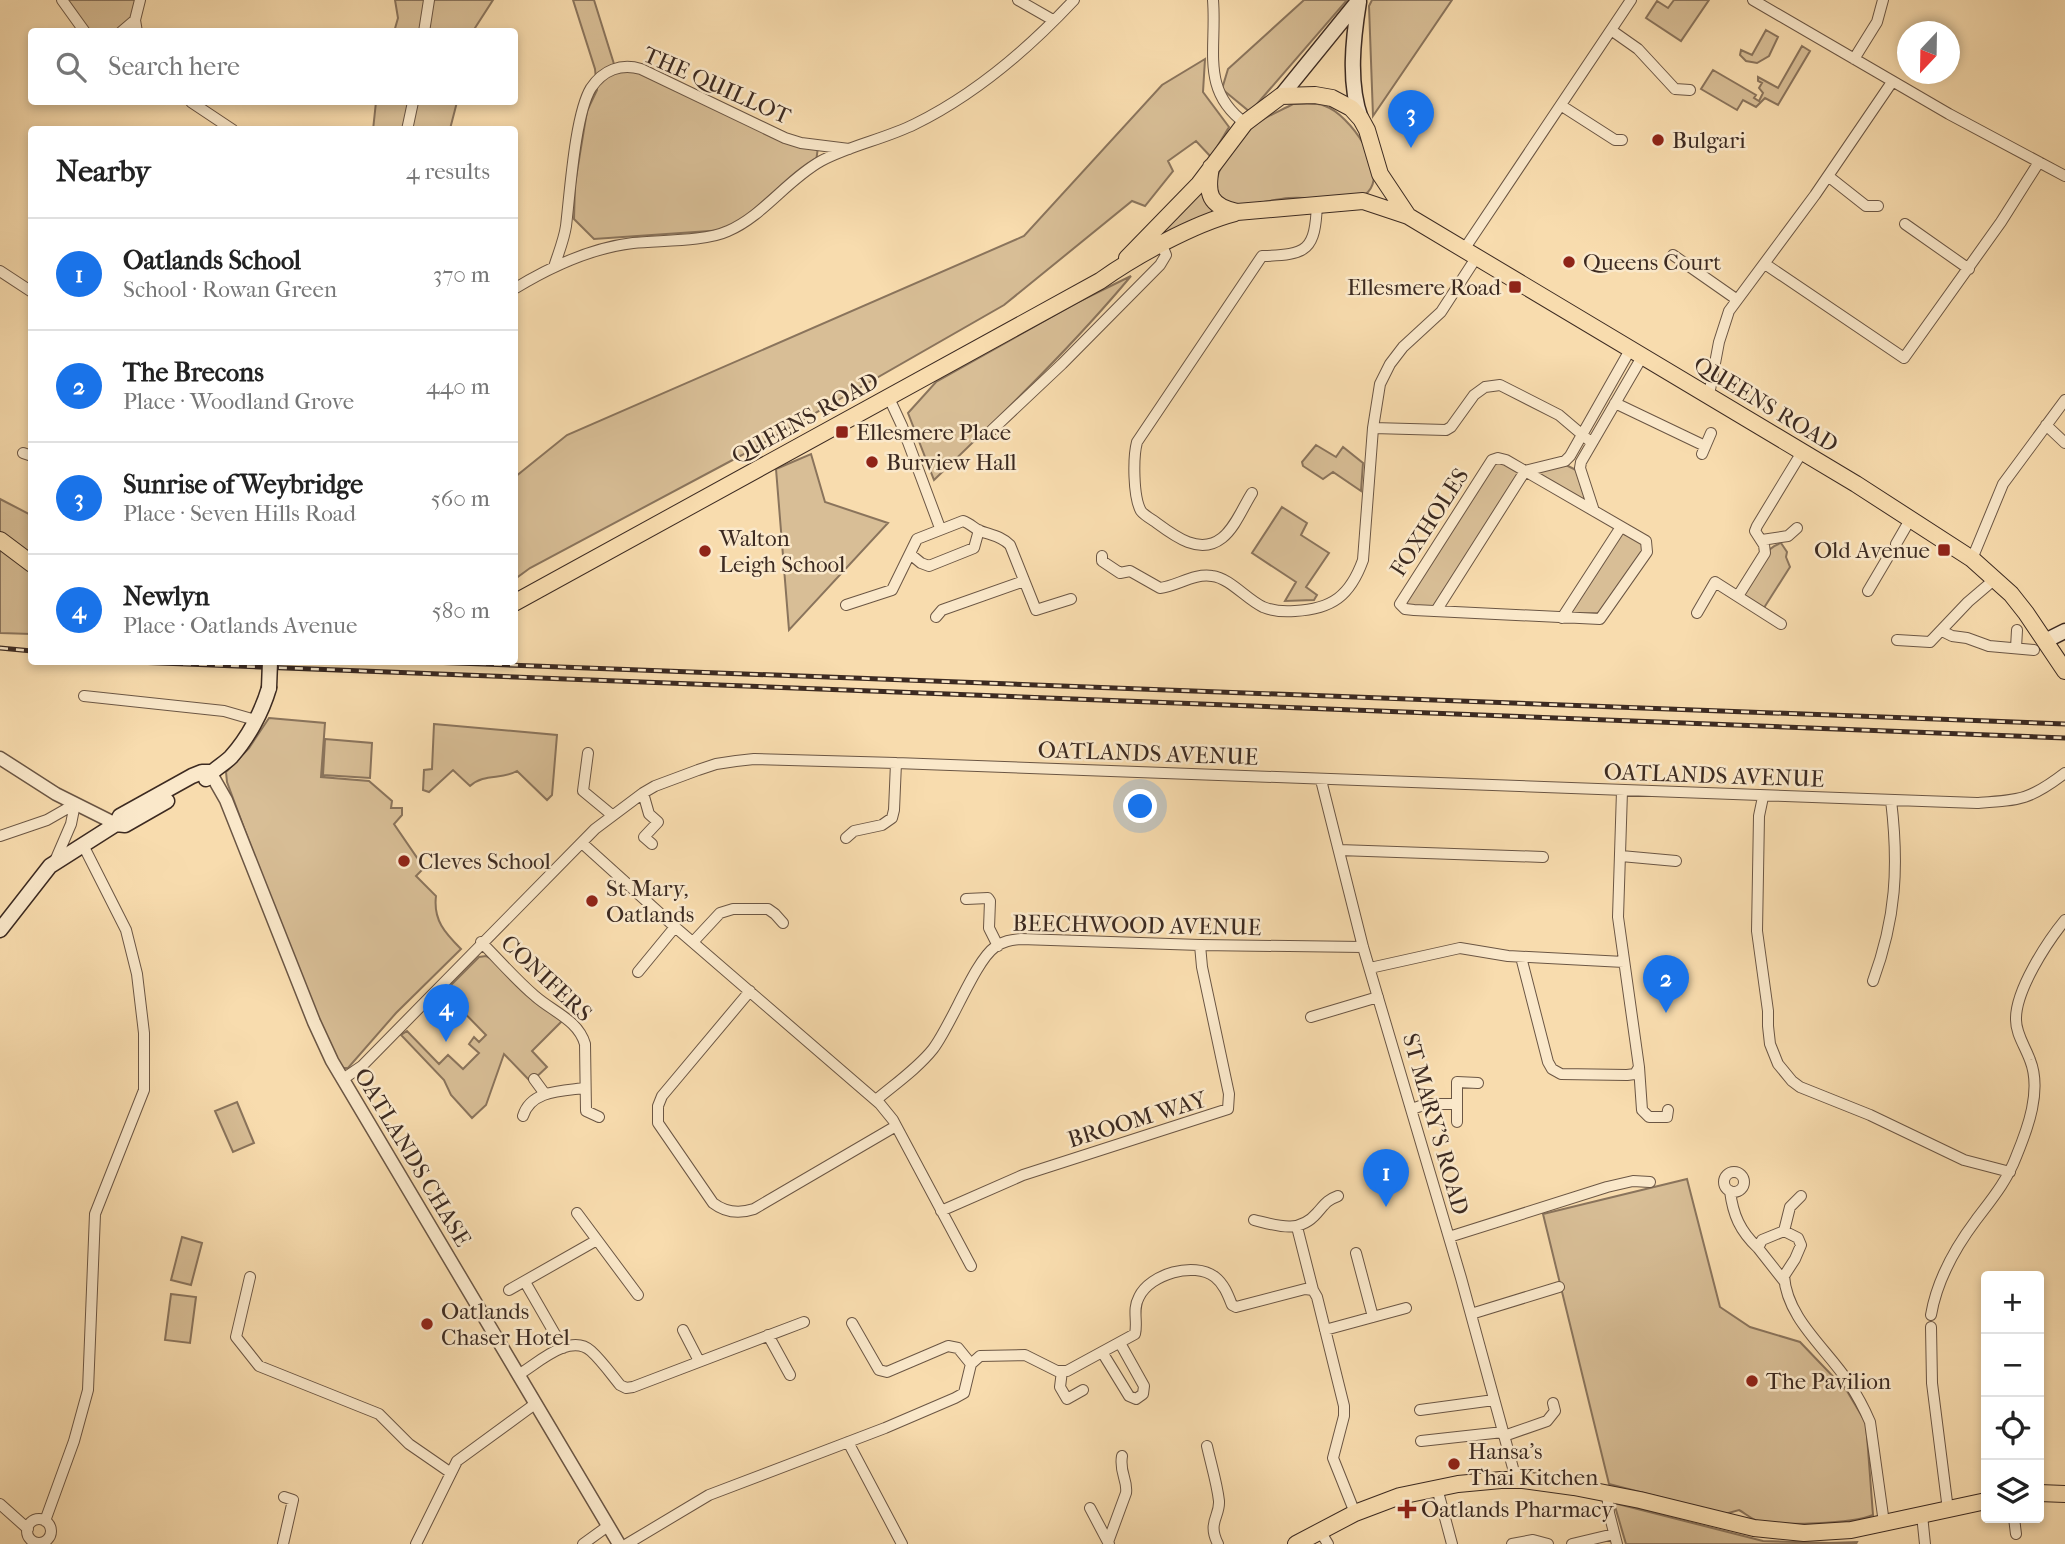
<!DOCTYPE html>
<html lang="en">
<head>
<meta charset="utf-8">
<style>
  body { margin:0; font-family:"IM FELL French Canon",serif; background:#f6f6f6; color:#222 }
  .controls { position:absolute; right:21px; bottom:21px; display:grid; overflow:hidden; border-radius:7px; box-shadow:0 4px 10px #0003 }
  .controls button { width:63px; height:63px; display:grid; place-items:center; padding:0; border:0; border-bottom:2px solid #e0e0e0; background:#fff; color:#222; font:35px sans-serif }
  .compass { position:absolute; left:1897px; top:21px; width:63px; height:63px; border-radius:50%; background:#fff; box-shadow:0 4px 10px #0003; rotate:202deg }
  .you { position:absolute; left:1141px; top:807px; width:24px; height:24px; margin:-18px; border:5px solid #fff; border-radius:50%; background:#1a73e8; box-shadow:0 0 0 10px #1a73e833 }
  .badge { display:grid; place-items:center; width:46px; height:46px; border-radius:50%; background:#1a73e8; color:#fff; font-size:23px; font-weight:700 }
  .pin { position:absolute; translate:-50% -58px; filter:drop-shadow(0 2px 4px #0008) }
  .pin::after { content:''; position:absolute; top:37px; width:24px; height:21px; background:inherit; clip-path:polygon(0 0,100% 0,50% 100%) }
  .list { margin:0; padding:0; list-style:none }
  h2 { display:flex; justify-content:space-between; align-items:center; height:91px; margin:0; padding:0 28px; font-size:30px }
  h2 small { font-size:23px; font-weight:400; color:#767676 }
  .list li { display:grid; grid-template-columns:46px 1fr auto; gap:21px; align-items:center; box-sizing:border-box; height:112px; padding:0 28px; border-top:2px solid #e0e0e0 }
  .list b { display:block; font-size:26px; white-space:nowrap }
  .list p { margin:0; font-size:23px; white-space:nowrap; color:#767676 }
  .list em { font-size:23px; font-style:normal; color:#767676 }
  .icon { flex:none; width:38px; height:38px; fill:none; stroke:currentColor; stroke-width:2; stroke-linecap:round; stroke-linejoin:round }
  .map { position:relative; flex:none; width:2065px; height:1544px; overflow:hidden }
  .search { position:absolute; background:#fff; box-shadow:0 4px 10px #0003; left:28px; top:28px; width:490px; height:77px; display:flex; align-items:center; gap:18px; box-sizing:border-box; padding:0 24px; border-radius:7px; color:#767676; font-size:26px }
  .panel { position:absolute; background:#fff; box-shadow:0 4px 10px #0003; left:28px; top:126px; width:490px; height:539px; border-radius:7px }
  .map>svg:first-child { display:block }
</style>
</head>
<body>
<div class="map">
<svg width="2065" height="1544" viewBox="0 0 2065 1544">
  <rect width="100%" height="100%" fill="#f8dcae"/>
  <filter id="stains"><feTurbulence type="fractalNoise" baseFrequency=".00286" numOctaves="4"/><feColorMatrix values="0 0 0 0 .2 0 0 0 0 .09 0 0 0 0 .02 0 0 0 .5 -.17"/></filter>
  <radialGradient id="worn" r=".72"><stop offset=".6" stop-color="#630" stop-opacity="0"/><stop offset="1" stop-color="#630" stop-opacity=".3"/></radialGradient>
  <path fill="#d8be96" stroke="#8a745c" stroke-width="2" d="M62 0H140C131 36 118 31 85 31Z
    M395 0H493L473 31 394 32 398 18Z
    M573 0H594L614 64 641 71 818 147 816 162 778 188 744 218 724 230 594 239 574 219 575 184 587 111 597 90 595 69Z
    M1304 0H1347L1250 112 1222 89 1228 69Z
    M1372 0H1452L1373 116 1369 6Z
    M1674 0H1709L1681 41 1646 18 1657 1 1668 8Z
    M1766 30 1778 37 1769 56 1757 63 1746 61 1740 55 1741 50 1752 55Z
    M1802 46 1810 51 1778 105 1765 98 1756 107 1743 100 1737 110 1701 89 1713 70 1756 95 1754 98 1759 101 1763 93 1759 88 1762 83 1758 81V77L1778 88Z
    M1205 59 1203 92 1229 127 1211 157 1196 141 1168 161 1173 171 1145 206 1132 201 1004 305 742 455 530 568 515 579V477L567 435 1024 236 1162 85Z
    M376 102H457L450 129 373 130Z
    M1293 104C1302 104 1316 102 1325 106 1349 114 1389 170 1368 192 1362 199 1352 198 1343 198 1325 200 1307 197 1289 198 1272 199 1253 206 1236 205 1226 204 1221 197 1215 190 1216 165 1239 137 1259 122 1269 115 1282 110 1293 104Z
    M1202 184 1218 211 1164 239 1156 233Z
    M1131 276C1070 349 1002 414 934 480L908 413 936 382 1078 302Z
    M1316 445 1336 457 1343 447 1363 463 1361 491 1333 472 1323 479 1303 466 1302 462Z
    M811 454 825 502 888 523 789 630 776 469Z
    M1501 461 1518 472V475L1433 607 1407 606 1405 604 1489 465Z
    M1564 464 1576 470 1585 498 1583 500 1536 474 1539 470Z
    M0 499 31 515V634L0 633Z
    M1282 507 1307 523 1301 535 1329 553 1306 587 1317 595 1314 600 1285 601 1296 582 1252 553Z
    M1622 533 1643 542V550L1600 613 1570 614Z
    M1781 543 1787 552 1786 557 1790 567 1762 611 1738 596C1750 578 1760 550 1781 543Z
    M269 718 325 723 321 777 369 781 392 801 391 808H402V815L394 824 424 868 416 876 436 896C433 920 445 933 461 949L396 1013 348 1068H342L305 993 227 782 226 772 249 748Z
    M434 724 557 735 552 795 547 800 517 771C502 780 484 773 470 786L453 770 429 792 423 790 424 770 432 769Z
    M325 739 372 743 370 778 323 775Z
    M486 956 494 960 531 998 562 1021 532 1051 547 1067 531 1082 504 1054 486 1105 472 1118 451 1095 444 1080 401 1035 407 1031 439 1064 448 1055 463 1069 479 1053 469 1044 474 1037 479 1042 486 1035 444 992 479 957Z
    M237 1102 254 1143 233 1152 215 1111Z
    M1687 1179 1720 1307 1750 1327 1800 1342 1847 1391 1866 1423 1873 1515C1852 1524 1780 1526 1758 1521 1751 1519 1745 1513 1739 1510L1725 1514 1609 1484 1543 1214Z
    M182 1237 202 1243 191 1285 171 1280Z
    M171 1294 196 1297 190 1343 165 1340Z
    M1614 1503 1763 1541 1829 1543 1857 1542 1856 1544H1626Z"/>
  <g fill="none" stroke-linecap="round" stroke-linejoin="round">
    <defs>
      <path id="minor" d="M62 0 85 32
        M1018 0 1053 20
        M1213 0C1217 49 1200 90 1245 123
        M1753 0 1949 114 2065 176
        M1611 30 1638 49 1675 89 1690 90
        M121 32 135 20
        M137 32 135 20 140 0
        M424 32 429 0
        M1854 59 1877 22 1883 0
        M191 102 233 130
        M1562 106 1615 140H1622
        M407 130 413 102
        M1828 176 1866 206H1878
        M1905 224 1969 269
        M1463 251 1631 0
        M1673 255 1736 299
        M1765 264 1904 358 2001 222 2039 162
        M554 267C558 254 564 240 566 226 570 193 575 114 591 88 603 70 621 63 641 69L785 138 801 143 849 149
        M0 271 32 292
        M514 289C550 267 590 248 633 243 659 240 704 242 728 231 763 216 787 180 821 161 851 145 885 139 915 124 974 95 1030 47 1074 0
        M1709 395 1719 342 1729 311 1815 195 1892 82
        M889 398 902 426 940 528
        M1615 403 1705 446
        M2046 425 2065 443
        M1373 428 1446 430 1451 427 1474 395 1485 387 1500 385 1559 415 1592 443
        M992 430 1062 364 1160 265 1166 255 1162 245
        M23 453 32 456
        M1702 454 1711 433
        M1498 458 1506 460 1646 541 1647 552 1600 619 1414 610 1405 609 1400 604 1492 460Z
        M1252 493C1243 507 1235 528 1222 538 1199 556 1173 535 1154 521 1151 519 1144 515 1141 511 1133 497 1133 457 1137 442L1262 256C1308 255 1315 250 1317 204
        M1594 511 1580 468 1581 462 1642 357
        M1762 540 1788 536 1797 528
        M1896 544 1911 518
        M910 554 921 563 929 566 974 548 979 530
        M1102 556V561L1120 573 1130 571 1160 588C1177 586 1194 573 1212 576 1230 578 1246 599 1263 607 1273 611 1284 612 1295 611 1332 609 1350 596 1363 560L1373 428 1380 384 1390 364 1403 347 1441 312 1476 258
        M1972 559 2003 484 2065 400
        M1868 591 1891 552
        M1738 596 1765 553 1764 545 1755 531 1757 526 1802 452
        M846 605 892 590 917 539 963 521C969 523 973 527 978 530 989 535 1000 535 1010 545L1036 610 1071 599
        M1436 611 1525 471 1565 461 1570 456 1630 350
        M1697 613 1715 582 1781 624
        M936 617 942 610 1024 581
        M1562 618 1621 527
        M1942 631 1952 636 1967 638 1989 646 2034 650
        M1897 640 1930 642 1968 602 1995 579
        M2016 648 2017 630
        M84 696 224 711 255 720
        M588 753 583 791 612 815
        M1321 780 1363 947 1461 1278 1516 1479
        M1622 791 1618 917 1639 1067 1642 1110 1649 1117H1667L1668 1110
        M643 793 649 814 658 822 644 837 652 844
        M1763 797 1759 816 1757 931 1768 1011V1026L1770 1044 1778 1064 1792 1081 1800 1087 1870 1115 1964 1160 2010 1172
        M0 836 47 820 75 804
        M846 838 854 831 882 825 892 818 894 810 896 763
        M582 843 675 927 880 1104 893 1120 971 1266
        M1339 850 1543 857
        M1621 856 1676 861
        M55 861 71 824 75 804
        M966 899 988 898 990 901 989 928 998 946
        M481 942C499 960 516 980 535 996 553 1012 578 1020 585 1044L586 1111 599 1117
        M693 942 720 913 733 909H768L775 914 783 923
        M1521 957 1548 1062 1552 1069 1561 1074 1627 1075 1635 1074 1639 1067
        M1370 968 1460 948 1508 956 1624 962
        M638 972 675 927
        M1873 981C1896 918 1899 867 1891 800
        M750 991 662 1096 658 1106V1123L713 1203C726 1213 739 1214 754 1209L896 1126
        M1311 1017 1378 997
        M343 1079 362 1066 595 829 643 793 655 786 698 770 716 764 736 761 754 759 896 763 1977 803C2020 800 2030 800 2065 773
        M534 1079 545 1094
        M876 1100C895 1084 918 1068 933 1049 952 1024 975 961 995 947 1003 941 1011 940 1021 939L1200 945 1363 947
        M1412 1109 1426 1104H1456
        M523 1116C531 1090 562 1091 585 1088
        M1457 1122V1082L1478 1083
        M1724 1182a10 10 0 1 1 20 0a10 10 0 1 1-20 0Z
        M1730 1191C1733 1215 1740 1231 1758 1248
        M1801 1196 1790 1207 1784 1231 1798 1238 1801 1245 1795 1259 1784 1276C1787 1319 1827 1349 1849 1383 1857 1395 1864 1408 1870 1422L1884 1523
        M941 1211 1023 1175 1228 1109 1229 1094 1202 967 1200 945
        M577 1213 638 1295
        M1254 1220C1278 1226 1299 1234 1317 1213 1325 1204 1327 1200 1338 1196
        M1297 1227 1313 1290
        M1449 1237 1607 1187 1633 1181 1650 1182
        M1356 1253 1373 1317
        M250 1277 236 1337 259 1366 379 1414 409 1444 451 1473
        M1784 1281 1758 1248 1762 1240 1784 1231
        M525 1282 563 1348
        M509 1290 597 1240
        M1471 1314 1559 1287
        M1931 1315C1937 1280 1955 1248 1976 1220 1991 1200 2007 1181 2016 1157 2028 1128 2042 1090 2030 1060 2025 1046 2016 1034 2016 1020 2015 991 2047 942 2065 920
        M852 1323 879 1370 887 1372 948 1346 958 1348 971 1364
        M1931 1327 1932 1383 1948 1510
        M683 1330 699 1361
        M1325 1330 1406 1308
        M768 1335 790 1375
        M1102 1352 1129 1396 1136 1399 1143 1394 1144 1386 1120 1343
        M971 1364 980 1356 1025 1355 1057 1371H1067L1135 1334C1138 1321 1132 1310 1139 1297 1150 1274 1194 1261 1215 1277 1224 1284 1228 1295 1232 1305L1236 1307 1305 1289 1313 1290 1317 1297 1344 1406V1416L1333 1458 1355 1513
        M1062 1371 1060 1387 1067 1399 1083 1390
        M518 1375C537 1364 570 1332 591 1351 602 1361 611 1374 620 1385L626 1388 633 1387 804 1322
        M1420 1410 1494 1400
        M1504 1436 1547 1421 1555 1411 1553 1403
        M1421 1441 1503 1432
        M848 1442 902 1544
        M1207 1446C1211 1464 1217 1483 1219 1501 1220 1517 1207 1522 1218 1544
        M1437 1488 1452 1544
        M1607 1493 1609 1513 1617 1544
        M0 1504 28 1529
        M1090 1508 1109 1544
        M1922 1515 1925 1544
        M2014 1518 2016 1534
        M27 1531a12 12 0 1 1 24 0a12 12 0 1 1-24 0Z
        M45 1521 74 1441 88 1390 95 1214 144 1090V1033L137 974 126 930 83 845
        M1320 1531 1328 1544
        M1108 1542 1126 1493C1128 1480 1119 1473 1122 1456
        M283 1544 293 1500 284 1497
        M416 1544 457 1461 535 1404
        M583 1544 608 1526
        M627 1544 709 1495 885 1428 955 1398 964 1393 971 1364
        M1512 1544 1533 1540 1548 1544
        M1572 1544 1614 1534"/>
      <path id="tertiary" d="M0 758 56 794 116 824
        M210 772 226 800 314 1022 332 1061 619 1544"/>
      <path id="secondary" d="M1359 2C1353 39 1348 83 1361 119
        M1281 96 1359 0
        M2045 641 2065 631
        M206 779C213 769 223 765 231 757 248 738 262 712 269 688
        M116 824 125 825 167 801
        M0 930 50 866 116 824 120 816 192 776 202 772H210"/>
      <path id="primary" d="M1211 167C1206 194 1209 206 1237 212L1363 201 1408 216 1856 484 1972 559 2011 594 2026 613 2065 671
        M1127 258 1199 184 1245 123 1281 96 1315 95 1332 98 1351 108 1361 119 1367 130 1380 174 1408 216
        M0 540 32 564
        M514 603 1100 281C1135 256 1193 224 1235 213
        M2039 1493 2065 1494
        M1296 1544 1355 1513 1400 1496 1458 1484 1501 1480H1523L1574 1487 1640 1500 1754 1528 1804 1533 1851 1530 1986 1501"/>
    </defs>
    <use href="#minor" stroke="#6b5644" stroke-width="12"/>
    <use href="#tertiary" stroke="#6b5644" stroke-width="15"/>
    <use href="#secondary" stroke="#3c2a21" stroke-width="17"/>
    <use href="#primary" stroke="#3c2a21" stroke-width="18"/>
    <use href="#minor" stroke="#fae8ca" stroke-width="10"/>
    <use href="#tertiary" stroke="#fae8ca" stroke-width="12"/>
    <use href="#secondary" stroke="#fae8ca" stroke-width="14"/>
    <use href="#primary" stroke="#f8dcae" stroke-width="16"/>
    <defs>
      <path id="rail" d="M0 648 32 651
        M135 662 2065 738
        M430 662 2065 724"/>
    </defs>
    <use href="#rail" stroke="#3c2a21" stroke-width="5"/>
    <use href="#rail" stroke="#fae8ca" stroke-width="2.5" stroke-dasharray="8" stroke-linecap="butt"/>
    <defs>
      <path id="secondary-bridge" d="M269 688 270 662"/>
    </defs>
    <use href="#secondary-bridge" stroke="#3c2a21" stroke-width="17" stroke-linecap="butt"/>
    <use href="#secondary-bridge" stroke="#fae8ca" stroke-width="14"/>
  </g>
  <g fill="#8f2418" stroke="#fae8ca" stroke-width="2.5">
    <circle cx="1658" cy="140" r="7"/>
    <circle cx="1569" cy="262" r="7"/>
    <rect x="1508" y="280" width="14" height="14" rx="3.5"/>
    <rect x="835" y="425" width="14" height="14" rx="3.5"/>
    <circle cx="872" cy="462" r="7"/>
    <rect x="1937" y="543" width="14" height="14" rx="3.5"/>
    <circle cx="705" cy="551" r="7"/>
    <circle cx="404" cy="861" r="7"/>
    <circle cx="592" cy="901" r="7"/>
    <circle cx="427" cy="1324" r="7"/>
    <circle cx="1752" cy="1381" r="7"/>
    <circle cx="1454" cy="1464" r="7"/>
    <path d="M1403.5 1498.5h7v7h7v7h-7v7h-7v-7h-7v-7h7z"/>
  </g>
  <g text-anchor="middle" stroke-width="5" stroke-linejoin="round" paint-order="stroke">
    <g font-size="23" fill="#3c2a21" stroke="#fae8ca">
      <text transform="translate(717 85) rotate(24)" y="8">THE QUILLOT</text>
      <text transform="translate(1766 404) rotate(31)" y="8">QUEENS ROAD</text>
      <text transform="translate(805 418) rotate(-29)" y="8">QUEENS ROAD</text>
      <text transform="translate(1429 522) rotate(-57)" y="8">FOXHOLES</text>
      <text transform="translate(1148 753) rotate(2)" y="8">OATLANDS AVENUE</text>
      <text transform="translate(1714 775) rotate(2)" y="8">OATLANDS AVENUE</text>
      <text transform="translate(1137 925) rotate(1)" y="8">BEECHWOOD AVENUE</text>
      <text transform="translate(547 978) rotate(43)" y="8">CONIFERS</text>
      <text transform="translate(1137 1119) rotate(-17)" y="8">BROOM WAY</text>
      <text transform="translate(1436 1124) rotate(74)" y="8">ST MARY'S ROAD</text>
      <text transform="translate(413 1157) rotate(59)" y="8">OATLANDS CHASE</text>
    </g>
    <g font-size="23" fill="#3c2a21" stroke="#fae8ca" text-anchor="start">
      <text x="1672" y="148">Bulgari</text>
      <text x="1583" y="270">Queens Court</text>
      <text x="1501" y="295" text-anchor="end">Ellesmere Road</text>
      <text x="856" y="440">Ellesmere Place</text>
      <text x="886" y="470">Burview Hall</text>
      <text x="719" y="546">Walton<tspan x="719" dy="26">Leigh School</tspan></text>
      <text x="1930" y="558" text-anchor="end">Old Avenue</text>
      <text x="418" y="869">Cleves School</text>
      <text x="606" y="896">St Mary,<tspan x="606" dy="26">Oatlands</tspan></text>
      <text x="441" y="1319">Oatlands<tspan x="441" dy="26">Chaser Hotel</tspan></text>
      <text x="1766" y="1389">The Pavilion</text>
      <text x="1468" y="1459">Hansa's<tspan x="1468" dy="26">Thai Kitchen</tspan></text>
      <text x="1421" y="1517">Oatlands Pharmacy</text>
    </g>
  </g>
  <rect width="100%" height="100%" filter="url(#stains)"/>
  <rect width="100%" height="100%" fill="url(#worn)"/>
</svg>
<div class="controls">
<button>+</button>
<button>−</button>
<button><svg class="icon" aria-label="locate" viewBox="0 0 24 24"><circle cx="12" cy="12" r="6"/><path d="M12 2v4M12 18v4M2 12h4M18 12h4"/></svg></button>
<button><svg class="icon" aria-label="layers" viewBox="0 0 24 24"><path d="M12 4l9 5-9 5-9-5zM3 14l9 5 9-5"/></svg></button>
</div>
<svg class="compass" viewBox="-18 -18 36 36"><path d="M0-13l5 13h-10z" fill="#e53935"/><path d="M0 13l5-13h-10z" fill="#767676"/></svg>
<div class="you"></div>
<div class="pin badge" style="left:1386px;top:1207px">1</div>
<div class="pin badge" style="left:1666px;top:1013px">2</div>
<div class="pin badge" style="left:1411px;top:148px">3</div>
<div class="pin badge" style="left:446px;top:1042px">4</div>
<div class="search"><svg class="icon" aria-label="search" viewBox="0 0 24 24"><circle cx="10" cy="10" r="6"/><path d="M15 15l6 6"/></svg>Search here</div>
<section class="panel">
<h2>Nearby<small>4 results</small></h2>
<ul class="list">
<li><span class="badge">1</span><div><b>Oatlands School</b><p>School · Rowan Green</p></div><em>370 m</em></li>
<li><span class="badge">2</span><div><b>The Brecons</b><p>Place · Woodland Grove</p></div><em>440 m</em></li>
<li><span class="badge">3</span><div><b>Sunrise of Weybridge</b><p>Place · Seven Hills Road</p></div><em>560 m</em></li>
<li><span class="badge">4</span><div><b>Newlyn</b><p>Place · Oatlands Avenue</p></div><em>580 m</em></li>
</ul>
</section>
</div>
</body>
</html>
